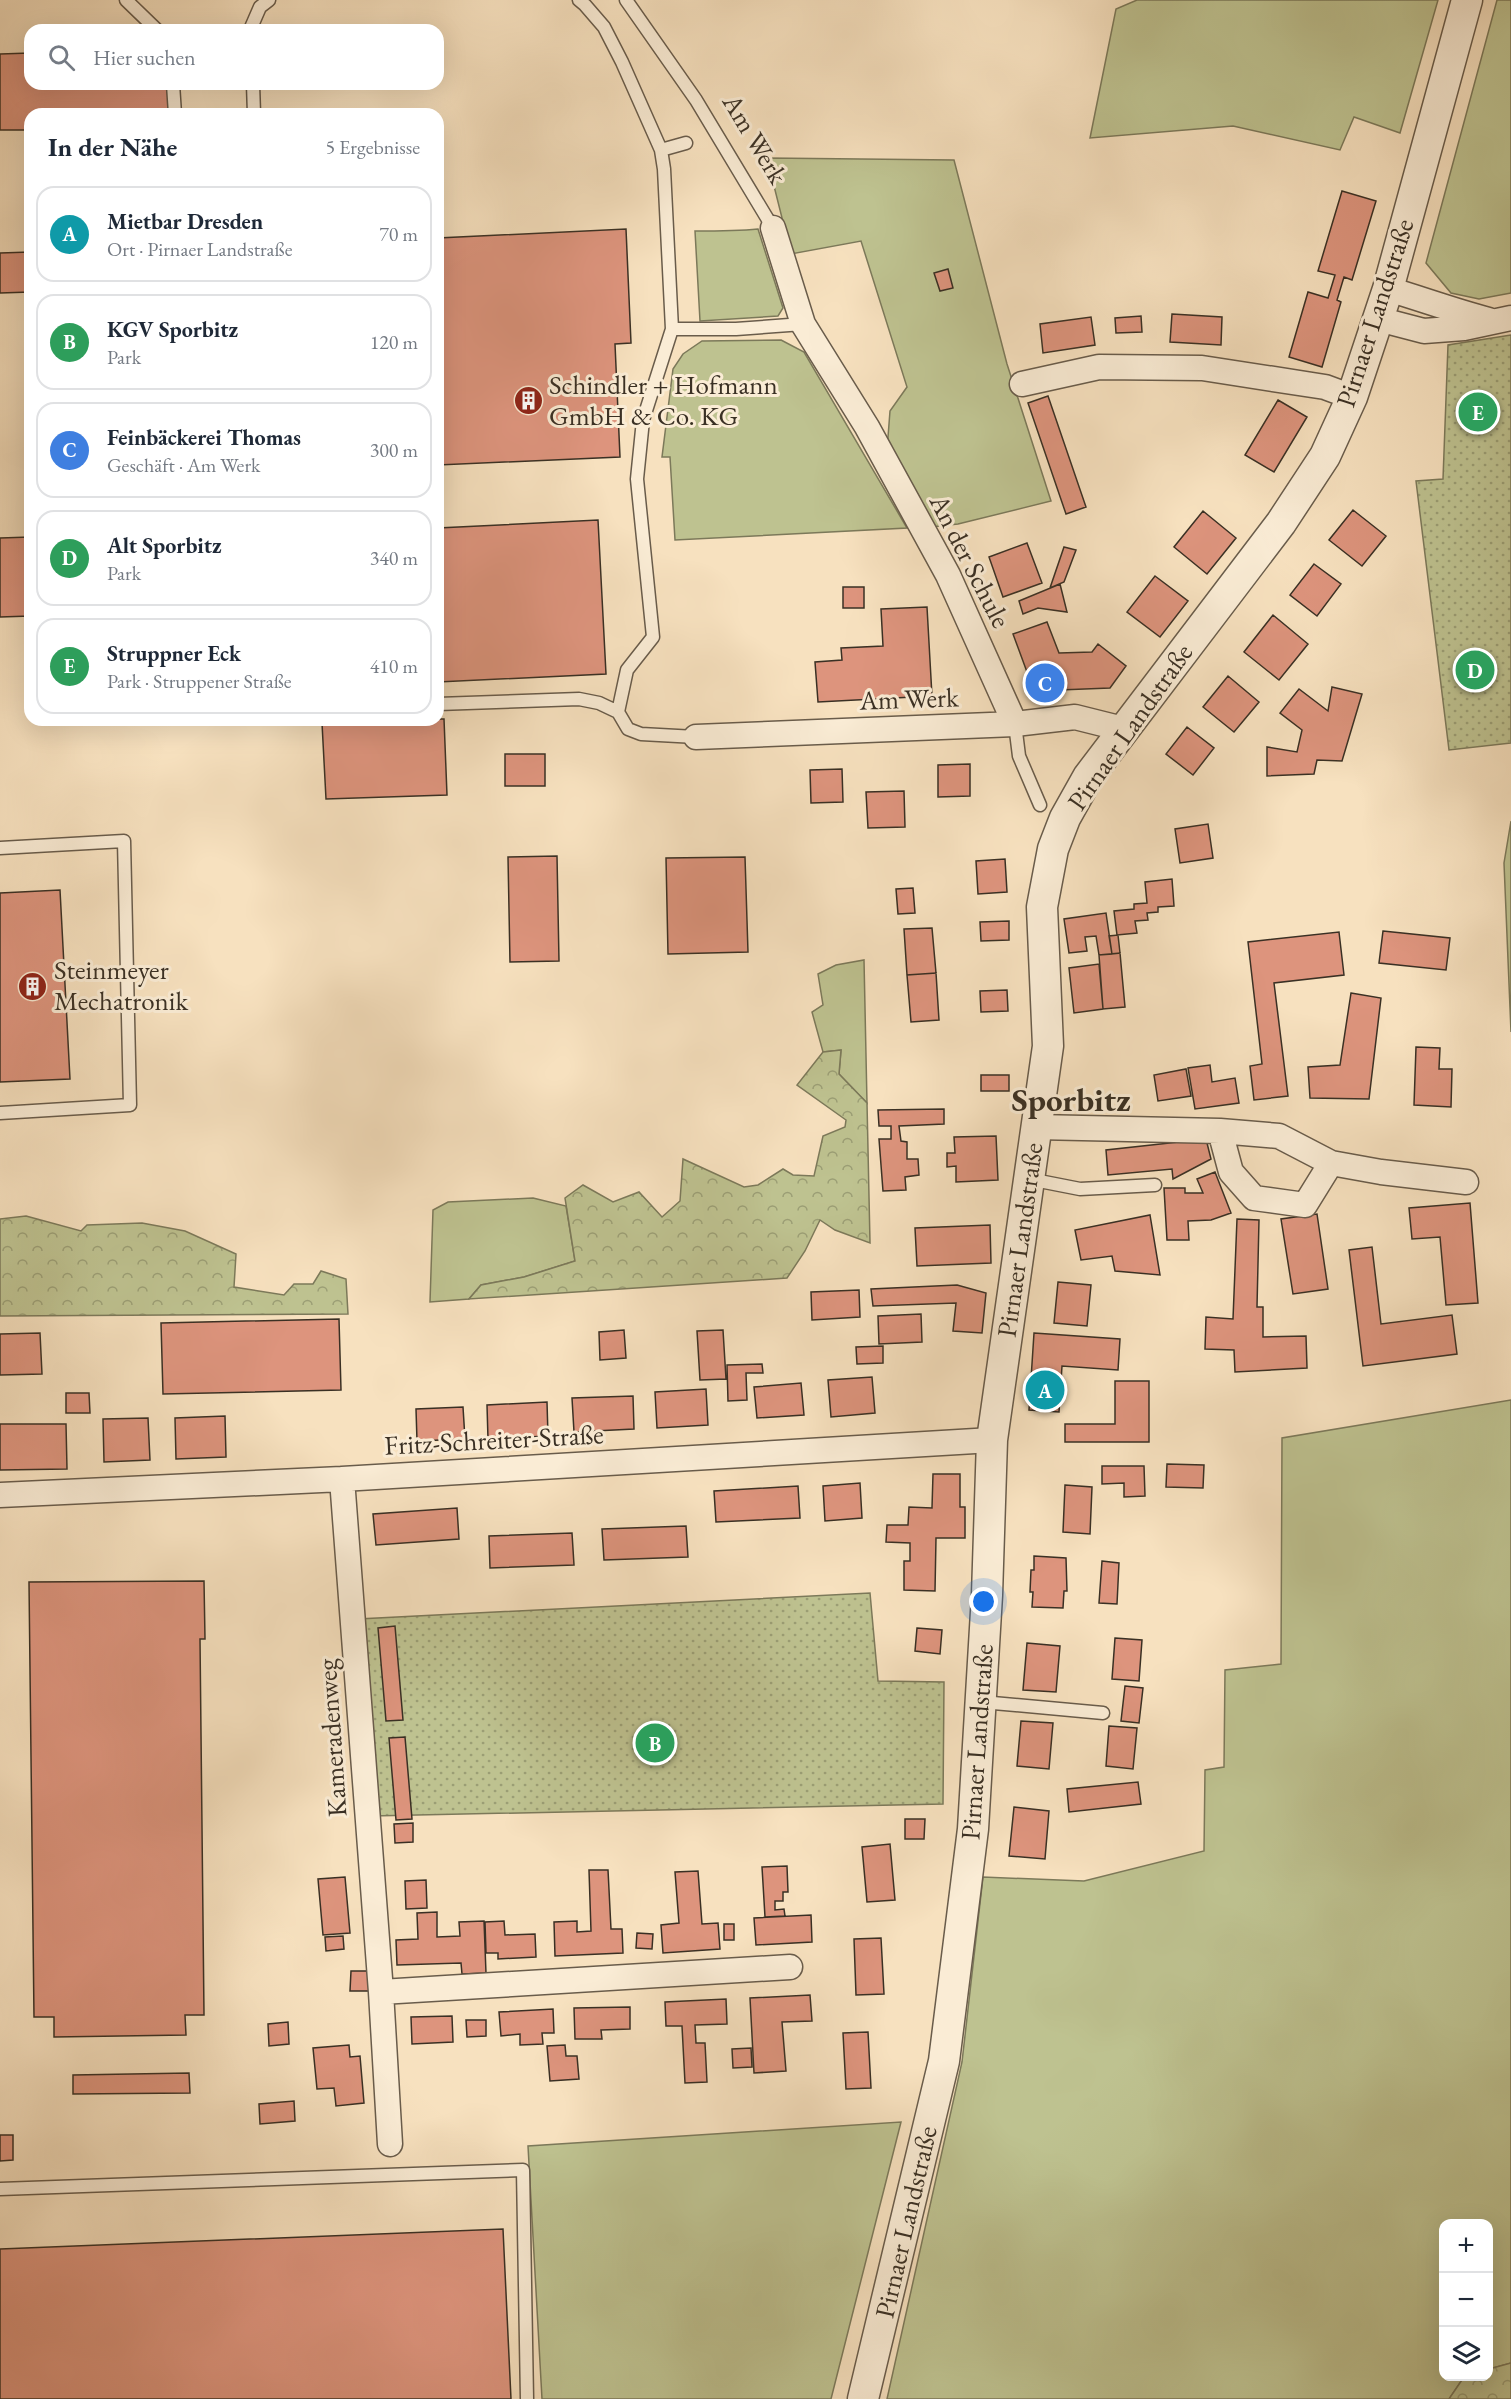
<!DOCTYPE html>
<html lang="de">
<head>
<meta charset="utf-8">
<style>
  body { margin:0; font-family:"EB Garamond",serif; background:#f2f2f3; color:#1f2937 }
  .controls { position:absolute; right:18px; bottom:18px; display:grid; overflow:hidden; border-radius:12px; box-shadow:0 6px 24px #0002 }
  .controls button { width:54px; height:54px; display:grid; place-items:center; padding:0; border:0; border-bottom:2px solid #e0e1e3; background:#fff; color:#1f2937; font:30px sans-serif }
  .you { position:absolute; left:984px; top:1602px; width:21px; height:21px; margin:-15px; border:4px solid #fff; border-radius:50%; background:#1a73e8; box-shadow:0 0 0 9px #1a73e833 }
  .badge { display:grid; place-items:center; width:39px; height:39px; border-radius:50%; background:#111827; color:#fff; font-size:20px; font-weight:700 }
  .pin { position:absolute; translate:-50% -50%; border:3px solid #fff; box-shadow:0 2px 6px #0006 }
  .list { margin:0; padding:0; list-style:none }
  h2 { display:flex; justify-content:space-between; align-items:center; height:78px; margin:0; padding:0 24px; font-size:26px }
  h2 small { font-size:20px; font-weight:400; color:#747a83 }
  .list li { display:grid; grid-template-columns:39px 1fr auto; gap:18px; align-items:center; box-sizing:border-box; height:96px; margin:0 12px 12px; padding:0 12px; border:2px solid #e0e1e3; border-radius:18px }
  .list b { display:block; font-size:22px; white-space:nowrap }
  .list p { margin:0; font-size:20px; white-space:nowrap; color:#747a83 }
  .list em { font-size:20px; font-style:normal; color:#747a83 }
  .icon { flex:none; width:33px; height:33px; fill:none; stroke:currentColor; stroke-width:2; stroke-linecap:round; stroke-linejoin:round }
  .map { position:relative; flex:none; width:1511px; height:2399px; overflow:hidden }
  .search { position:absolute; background:#fff; box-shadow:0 6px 24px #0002; left:24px; top:24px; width:420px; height:66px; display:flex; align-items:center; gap:15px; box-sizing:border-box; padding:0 21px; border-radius:18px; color:#747a83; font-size:22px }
  .panel { position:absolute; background:#fff; box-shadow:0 6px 24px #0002; left:24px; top:108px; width:420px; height:618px; border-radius:18px }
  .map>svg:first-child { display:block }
</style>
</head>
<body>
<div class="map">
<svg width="1511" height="2399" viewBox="0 0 1511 2399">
  <defs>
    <pattern id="forest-crowns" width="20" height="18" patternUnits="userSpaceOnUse" patternTransform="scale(1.5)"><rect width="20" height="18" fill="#bec290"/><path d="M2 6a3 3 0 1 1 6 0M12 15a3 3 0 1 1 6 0" fill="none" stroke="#9b9e75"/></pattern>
    <pattern id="garden-dots" width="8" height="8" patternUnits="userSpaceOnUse" patternTransform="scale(1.5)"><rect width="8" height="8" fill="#bec290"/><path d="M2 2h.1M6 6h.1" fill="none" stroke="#9b9e75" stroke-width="1.8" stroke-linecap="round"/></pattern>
  </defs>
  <rect width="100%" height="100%" fill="#f7e1bf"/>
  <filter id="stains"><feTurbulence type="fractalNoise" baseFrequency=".00333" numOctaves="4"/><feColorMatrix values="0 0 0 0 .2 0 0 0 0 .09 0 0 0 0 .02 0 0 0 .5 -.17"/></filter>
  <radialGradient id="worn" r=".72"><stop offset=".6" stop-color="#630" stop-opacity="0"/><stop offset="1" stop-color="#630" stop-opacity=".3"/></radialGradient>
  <path fill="#bec290" stroke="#7c795a" stroke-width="1.5" d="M1137 0H1438L1400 133 1354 117 1340 150 1233 126 1090 138 1116 9Z
    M1497 0H1511V293L1479 299 1451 293 1426 263Z
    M767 158 954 160 1007 364 1051 501 958 524 931 527 887 450 890 411 907 387 861 241 791 254Z
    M758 229 783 308 778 316 700 321 695 231C717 231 737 231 758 229Z
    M781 340 804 352 907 528 675 540 670 457H662L673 369 683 354 702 341Z
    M1511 821V1032L1504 863Z
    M864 960 867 1103 839 1074 841 1050 823 1052 812 1012 823 1005 818 974 836 965Z
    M533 1198 566 1206 575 1261 524 1277 481 1285 469 1299 430 1302 433 1210 448 1202Z
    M1511 1400V2363L1489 2369 1488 2224H1444V2376L1464 2377 1449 2399H887L962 2062 983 1877 1084 1881 1204 1851 1205 1770 1224 1767 1225 1670 1281 1664 1282 1438Z
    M901 2122 831 2399H542L528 2146Z"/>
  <path fill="url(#forest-crowns)" stroke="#7c795a" stroke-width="1.5" d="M841 1050 839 1074 867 1103 870 1243 835 1230 820 1220 805 1251 787 1278 469 1299 481 1285 524 1277 575 1261 565 1198 583 1185 613 1202 639 1192 662 1217 680 1201 683 1159 744 1187 758 1185 783 1169 793 1175 814 1176 823 1136 845 1127 846 1120 797 1085 823 1052Z
    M26 1216 81 1231 87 1225 142 1223 185 1231 236 1254 234 1287 284 1295 294 1284H313L321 1271 346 1279 348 1314 0 1316V1219Z
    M1511 2363V2399H1449L1464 2377 1488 2376 1489 2369Z"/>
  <path fill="url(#garden-dots)" stroke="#7c795a" stroke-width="1.5" d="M1511 335V743L1449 750 1416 481 1443 479 1448 345Z
    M870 1593 878 1681 944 1682 943 1804 371 1816 358 1619Z"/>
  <path fill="#dd947d" stroke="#3a3024" stroke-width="1.5" d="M30 53V84H168L169 114H30V130H0V54Z
    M1342 191 1376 201 1352 280 1344 277 1337 300 1341 302 1322 367 1289 357 1308 292 1328 298 1335 275 1318 271Z
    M626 229 631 343 615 344 620 457 438 465V238Z
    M30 252V292L0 293V253Z
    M948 269 953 288 940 291 934 273Z
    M1172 314 1222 317 1221 345 1170 342Z
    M1141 316 1142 332 1116 333 1115 318Z
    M1091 317 1095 345 1043 353 1040 324Z
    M1048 396 1086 507 1066 514 1028 403Z
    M1278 400 1307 417 1274 472 1245 455Z
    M1353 510 1386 536 1362 566 1329 540Z
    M1203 511 1236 538 1207 574 1174 547Z
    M598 520 606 674 438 682V528Z
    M30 537V616L0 617V538Z
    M1027 543 1042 583 1003 597 989 557Z
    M1064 547 1076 550 1064 582 1050 588Z
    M1314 564 1341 584 1317 616 1290 595Z
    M1155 576 1188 601 1160 637 1127 612Z
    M1060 584 1067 612 1038 608 1023 614 1019 601Z
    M843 587H864V608H843Z
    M927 607 932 696 818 702 815 662 842 660 841 648 883 646 881 609Z
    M1273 615 1308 644 1279 680 1244 652Z
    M1047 622 1059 653 1092 652 1098 644 1126 666 1110 688 1034 691 1013 634Z
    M1228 676 1259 702 1234 732 1203 707Z
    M1332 687 1362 694 1342 761 1317 760 1314 774 1267 776V747L1297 752 1302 730 1280 713 1299 689 1328 711Z
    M438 719H444L447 795 326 799 322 723Z
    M1187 727 1214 748 1193 775 1166 754Z
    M505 754H545V786H505Z
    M970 764V796L938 797V765Z
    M842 769 843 802 811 803 810 770Z
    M904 791 905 827 868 828 866 792Z
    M1208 824 1213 858 1180 863 1175 829Z
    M557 856 559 961 510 962 508 857Z
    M745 857 748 952 668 954 666 858Z
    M1005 859 1007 892 978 894 976 861Z
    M1172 879 1174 906 1158 907V912L1147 913 1148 920 1135 921 1137 933 1117 935 1114 911 1134 909V904L1147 903 1145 882Z
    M913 888 915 913 898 914 896 889Z
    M60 890 70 1079 0 1082V893Z
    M1106 913 1112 954 1099 955 1096 936 1085 937 1087 951 1069 953 1064 919Z
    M1009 921V940L981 941 980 922Z
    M932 928 936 973 907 975 904 929Z
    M1383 931 1450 938 1446 970 1379 963Z
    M1339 932 1344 975 1274 983 1288 1096 1254 1100 1250 1066 1262 1064 1248 942Z
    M1118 935 1120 953 1112 954 1109 936Z
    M1120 953 1125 1007 1103 1009 1099 955Z
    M1099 964 1103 1009 1074 1013 1069 968Z
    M936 973 939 1020 911 1022 907 975Z
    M1007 990 1008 1011 981 1012 980 991Z
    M1351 993 1381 998 1369 1099 1310 1098 1308 1067 1340 1065Z
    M1416 1047 1440 1048 1439 1069H1452L1451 1107 1414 1105Z
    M1210 1065 1212 1082 1235 1078 1239 1103 1195 1109 1188 1068Z
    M1186 1069 1191 1096 1158 1101 1154 1075Z
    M981 1075H1009V1091H981Z
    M944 1109V1124L899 1126 901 1141 907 1142V1159H918L919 1175 905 1177 906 1190 883 1191 879 1139H891V1126H879L878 1110Z
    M996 1136 998 1180 956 1182V1166L947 1167V1153H955L954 1137Z
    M1206 1139 1211 1159 1173 1179 1172 1169 1108 1175 1106 1150Z
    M1215 1172 1231 1213 1211 1220 1188 1221 1189 1240H1167L1164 1188H1185V1193H1203L1197 1179Z
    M1470 1203 1478 1303 1446 1305 1440 1237 1412 1239 1409 1208Z
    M1317 1214 1328 1289 1293 1294 1281 1219Z
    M1150 1215 1160 1275 1115 1271 1112 1256 1081 1260 1075 1230Z
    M1237 1219 1259 1220 1257 1307H1263V1337L1306 1336 1307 1368 1235 1372 1234 1350 1205 1349 1206 1317 1233 1319Z
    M990 1225 991 1263 917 1266 915 1228Z
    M1372 1247 1381 1324 1452 1315 1457 1354 1363 1366 1349 1250Z
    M1058 1282 1091 1285 1087 1326 1054 1323Z
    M957 1285 986 1293 982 1333 953 1331 956 1303 873 1306 871 1289Z
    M859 1290 860 1317 812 1320 811 1292Z
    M921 1314 922 1342 879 1344 878 1316Z
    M339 1319 341 1390 163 1394 161 1323Z
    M624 1330 626 1358 600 1360 599 1332Z
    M723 1330 726 1379 700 1380 697 1331Z
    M40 1333 42 1374 0 1375V1334Z
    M1034 1333 1120 1339 1118 1370 1062 1366 1059 1412 1029 1410Z
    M883 1346V1363L857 1364 856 1347Z
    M762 1364 763 1373H746L747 1400 728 1401 727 1365Z
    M872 1377 875 1413 831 1417 828 1380Z
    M1115 1381H1149V1442H1065V1424H1115Z
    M801 1383 804 1415 757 1418 754 1387Z
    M706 1389 708 1425 657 1428 655 1392Z
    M66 1393H89L90 1413H66Z
    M633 1396 634 1429 574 1432 572 1398Z
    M547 1402 548 1436 488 1439 487 1405Z
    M463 1407 465 1439 417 1441 416 1409Z
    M225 1416 226 1457 176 1459 175 1418Z
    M148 1418 150 1460 104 1462 103 1419Z
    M0 1424H66L67 1469 0 1470Z
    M1167 1464 1204 1465 1203 1488 1166 1487Z
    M1102 1466H1144L1145 1496 1124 1497V1483L1102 1484Z
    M933 1474H960V1507H965V1538H936L935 1591 904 1590V1561H910V1543L886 1542 887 1525H908L909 1507 932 1508Z
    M860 1483 862 1518 825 1521 823 1486Z
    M1065 1485 1092 1487 1090 1534 1063 1532Z
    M798 1486 800 1518 716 1522 714 1491Z
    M457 1508 459 1539 376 1545 373 1514Z
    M686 1526 688 1557 604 1560 602 1529Z
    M572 1533 574 1565 490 1568 489 1536Z
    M1034 1556 1066 1558 1067 1591H1064L1063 1608 1032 1607 1033 1592H1030L1031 1570H1034Z
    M1102 1561 1119 1563 1117 1604 1099 1603Z
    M204 1581 205 1639H200L204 2015H185L186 2035 54 2037V2017H34L29 1582Z
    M395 1626 403 1720 386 1721 378 1628Z
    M917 1628 942 1630 940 1654 915 1651Z
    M1115 1638 1142 1640 1139 1681 1112 1679Z
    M1027 1643 1060 1646 1056 1692 1023 1690Z
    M1125 1686 1143 1688 1139 1723 1121 1721Z
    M1021 1721 1053 1723 1049 1769 1017 1766Z
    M1109 1726 1137 1728 1133 1769 1106 1766Z
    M405 1737 412 1819 396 1820 389 1738Z
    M1138 1782 1141 1804 1069 1812 1067 1789Z
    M1014 1807 1049 1811 1045 1859 1009 1856Z
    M905 1819H925L924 1839H905Z
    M413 1823V1842L395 1843 394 1824Z
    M890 1844 895 1900 867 1902 862 1847Z
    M787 1866 788 1892H783V1901H775V1910L784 1909 785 1916 765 1917 762 1867Z
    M589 1870H608L611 1929H622L623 1953 555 1956 554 1922 577 1921V1932L591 1931Z
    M698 1871 702 1924 718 1923 720 1949 663 1953 661 1925 679 1923 675 1872Z
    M345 1877 350 1933 323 1935 318 1879Z
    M426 1880 427 1908 406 1909 405 1881Z
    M437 1912V1937L460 1936 459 1922 484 1921 486 1973 462 1974 461 1963 397 1965 396 1940 418 1939 417 1913Z
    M811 1915 812 1942 756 1945 754 1918Z
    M504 1921 505 1935 535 1934 536 1957 498 1959V1953H486L485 1922Z
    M724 1924H734V1940H724Z
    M637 1933 653 1934 652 1949 636 1948Z
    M343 1936 344 1949 326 1951 325 1937Z
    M881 1938 884 1994 856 1995 854 1939Z
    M351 1971H369V1991H350Z
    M810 1995 812 2021 782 2022 786 2071 754 2073 750 1998Z
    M726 1999 727 2024 695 2025 696 2043H705L707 2082 685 2083 682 2026H666L665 2002Z
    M630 2007V2029L601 2030 602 2039H575L574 2008Z
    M553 2009 554 2033H542L543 2044 520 2045V2034L501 2036 499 2012Z
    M452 2016 453 2042 412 2044 411 2017Z
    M466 2020H486V2036L467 2037Z
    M288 2022 289 2044 269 2046 268 2024Z
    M868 2032 871 2088 846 2089 843 2033Z
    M349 2045 350 2057 360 2056 364 2103 336 2106 334 2088 317 2089 313 2048Z
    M565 2045 566 2056H577L579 2079 550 2081 547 2046Z
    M751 2048 752 2067 733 2068 732 2049Z
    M189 2073 190 2093 73 2094V2075Z
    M294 2101 295 2121 260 2124 259 2104Z
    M0 2135H13V2160L0 2161Z
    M503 2229 511 2399H0V2249Z"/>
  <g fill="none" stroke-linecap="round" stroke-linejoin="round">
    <defs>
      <path id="service" d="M126 0 157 30
        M579 0 585 5 604 27 622 62 661 150 664 169 672 329 643 420 637 479 653 637 627 670 618 712
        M626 0 696 100 773 228
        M250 30 260 7 269 0
        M173 84 175 114
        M253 84 254 114
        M661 150 686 143
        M672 329H736L803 324
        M438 704 579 699 599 703 618 712 628 729 641 734 696 737
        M1015 724 1019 756 1040 805
        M0 848 124 841 130 1105 0 1113
        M1029 1179 1080 1189 1155 1185
        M982 1702 1103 1713
        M0 2189 523 2170 527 2399"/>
      <path id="minor" d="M773 228 803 324 867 427 948 575 1015 724
        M1388 289C1422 299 1454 311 1489 320
        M1378 319 1424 331 1464 328 1511 318
        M1022 384 1099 367 1202 368 1325 387 1352 397
        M696 737 1015 724 1075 717 1123 729
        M1036 1127 1220 1131 1279 1136 1331 1163 1381 1172 1466 1182
        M1220 1131 1231 1172 1254 1198 1305 1205 1331 1163
        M342 1479 381 1992 390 2144
        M0 1495 342 1479 992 1440
        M381 1992 790 1967"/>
      <path id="tertiary" d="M863 2399 944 2061 973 1829 987 1595 992 1440 1048 1046 1042 907 1053 849 1065 818 1088 777 1281 523 1325 456 1352 397 1388 289 1467 0"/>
    </defs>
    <use href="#service" stroke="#695c4b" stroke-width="15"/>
    <use href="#minor" stroke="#695c4b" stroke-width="27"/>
    <use href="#tertiary" stroke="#695c4b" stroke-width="33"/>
    <use href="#service" stroke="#faecd5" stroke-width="12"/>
    <use href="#minor" stroke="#faecd5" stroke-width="24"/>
    <use href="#tertiary" stroke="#faecd5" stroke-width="30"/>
  </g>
  <defs>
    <symbol id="building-disc" viewBox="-11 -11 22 22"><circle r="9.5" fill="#8f2418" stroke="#faecd5"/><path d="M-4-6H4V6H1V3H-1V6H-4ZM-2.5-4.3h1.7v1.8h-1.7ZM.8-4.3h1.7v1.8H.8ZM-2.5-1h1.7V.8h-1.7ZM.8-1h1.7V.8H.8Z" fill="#fff"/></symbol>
  </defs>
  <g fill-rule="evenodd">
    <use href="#building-disc" x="512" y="384" width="33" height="33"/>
    <use href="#building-disc" x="16" y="970" width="33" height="33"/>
  </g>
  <g text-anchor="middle" stroke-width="6" stroke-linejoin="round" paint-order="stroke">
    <g font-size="27" fill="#3a3024" stroke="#faecd5">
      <text transform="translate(755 139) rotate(59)" y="9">Am Werk</text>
      <text transform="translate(1375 313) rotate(-72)" y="9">Pirnaer Landstraße</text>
      <text transform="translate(970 561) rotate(63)" y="9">An der Schule</text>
      <text transform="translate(909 699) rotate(-2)" y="9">Am Werk</text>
      <text transform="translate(1130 727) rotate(-55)" y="9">Pirnaer Landstraße</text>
      <text transform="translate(1020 1240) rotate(-82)" y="9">Pirnaer Landstraße</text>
      <text transform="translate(494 1440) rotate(-3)" y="9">Fritz-Schreiter-Straße</text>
      <text transform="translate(332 1738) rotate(-94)" y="9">Kameradenweg</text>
      <text transform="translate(977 1742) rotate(-86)" y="9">Pirnaer Landstraße</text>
      <text transform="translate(906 2222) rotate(-77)" y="9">Pirnaer Landstraße</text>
    </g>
    <g font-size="27" fill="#3a3024" stroke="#faecd5" text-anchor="start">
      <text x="549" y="394">Schindler + Hofmann<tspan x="549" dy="31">GmbH &amp; Co. KG</tspan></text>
      <text x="54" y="979">Steinmeyer<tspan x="54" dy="31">Mechatronik</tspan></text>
    </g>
    <g font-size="33" font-weight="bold" fill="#3a3024" stroke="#faecd5">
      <text x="1071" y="1111">Sporbitz</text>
    </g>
  </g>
  <rect width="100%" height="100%" filter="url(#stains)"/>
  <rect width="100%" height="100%" fill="url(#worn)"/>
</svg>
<div class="controls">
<button>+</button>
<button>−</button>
<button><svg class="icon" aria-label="layers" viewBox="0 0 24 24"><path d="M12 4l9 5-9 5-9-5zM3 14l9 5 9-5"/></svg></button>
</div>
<div class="you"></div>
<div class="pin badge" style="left:1045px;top:1390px;background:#0f9aa8">A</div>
<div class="pin badge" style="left:655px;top:1743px;background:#2e9e5b">B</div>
<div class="pin badge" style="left:1045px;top:683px;background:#3f7fe0">C</div>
<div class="pin badge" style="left:1475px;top:670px;background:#2e9e5b">D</div>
<div class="pin badge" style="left:1478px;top:412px;background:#2e9e5b">E</div>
<div class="search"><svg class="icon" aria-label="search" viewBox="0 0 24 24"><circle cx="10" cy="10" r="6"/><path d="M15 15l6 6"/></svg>Hier suchen</div>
<section class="panel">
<h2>In der Nähe<small>5 Ergebnisse</small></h2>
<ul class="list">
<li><span class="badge" style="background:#0f9aa8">A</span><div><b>Mietbar Dresden</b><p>Ort · Pirnaer Landstraße</p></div><em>70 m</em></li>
<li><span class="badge" style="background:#2e9e5b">B</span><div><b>KGV Sporbitz</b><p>Park</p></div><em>120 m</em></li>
<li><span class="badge" style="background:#3f7fe0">C</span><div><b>Feinbäckerei Thomas</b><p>Geschäft · Am Werk</p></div><em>300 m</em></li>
<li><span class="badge" style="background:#2e9e5b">D</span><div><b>Alt Sporbitz</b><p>Park</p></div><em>340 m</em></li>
<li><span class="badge" style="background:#2e9e5b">E</span><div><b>Struppner Eck</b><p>Park · Struppener Straße</p></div><em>410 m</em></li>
</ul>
</section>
</div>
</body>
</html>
